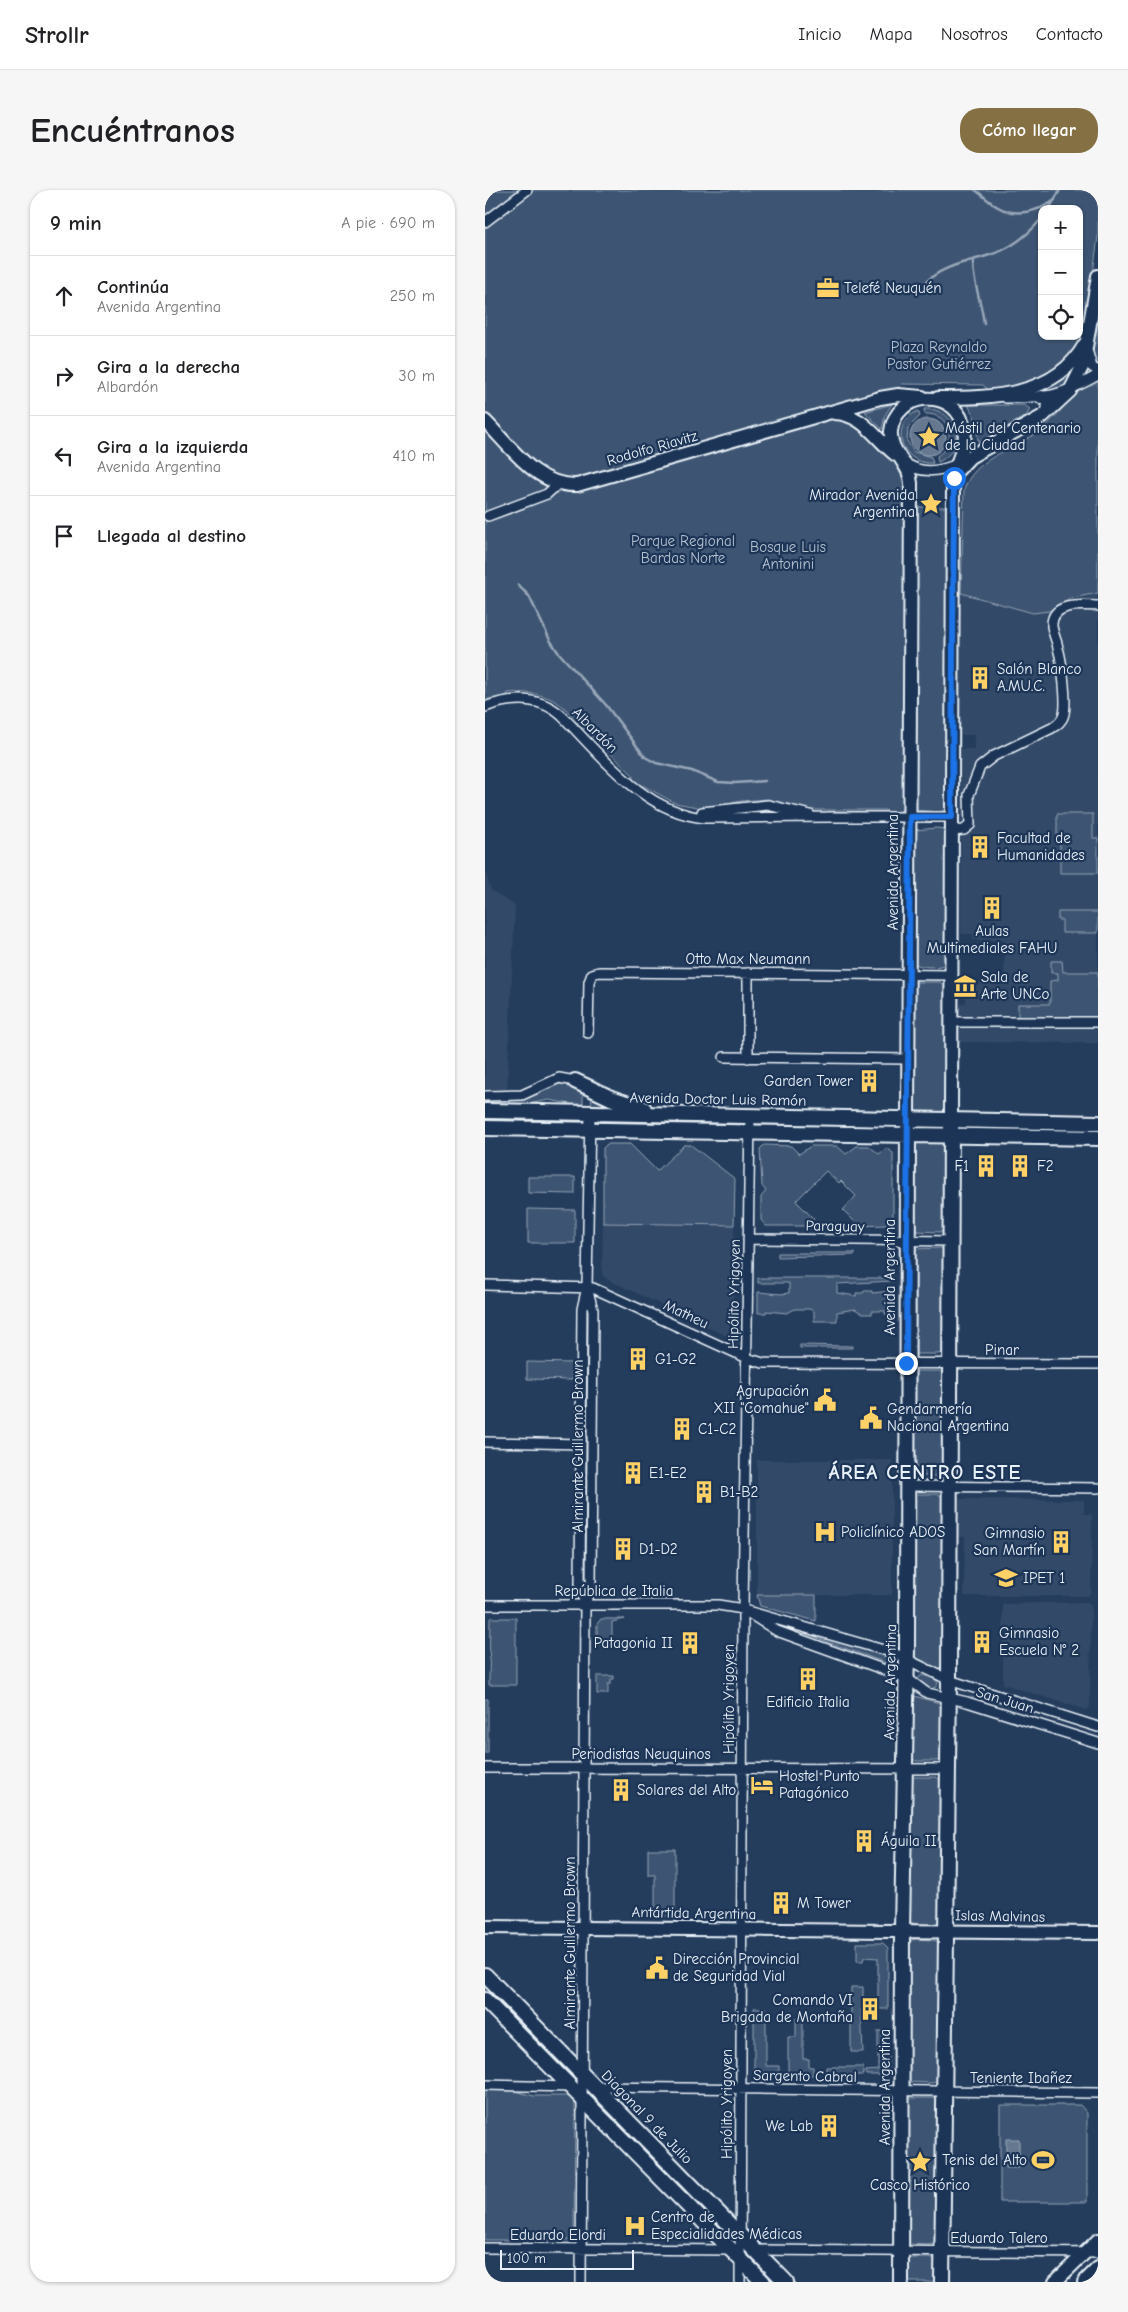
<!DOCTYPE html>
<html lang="es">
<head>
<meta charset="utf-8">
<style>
  body { margin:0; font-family:"Comic Neue",sans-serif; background:#f6f6f6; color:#202124 }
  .controls { position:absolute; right:15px; top:15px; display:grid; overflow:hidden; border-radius:10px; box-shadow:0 1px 4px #0004 }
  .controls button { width:45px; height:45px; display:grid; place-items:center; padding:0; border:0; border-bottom:1px solid #e0e0e0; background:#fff; color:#202124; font:25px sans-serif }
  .scale { position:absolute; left:15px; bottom:12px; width:134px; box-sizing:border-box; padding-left:5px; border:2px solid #e8f1f8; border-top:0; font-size:14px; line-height:18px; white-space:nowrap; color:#e8f1f8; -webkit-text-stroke:4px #1d3557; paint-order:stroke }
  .stop { position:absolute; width:15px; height:15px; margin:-11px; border:4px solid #1a73e8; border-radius:50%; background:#fff }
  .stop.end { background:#1a73e8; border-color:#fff; box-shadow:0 1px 5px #0008 }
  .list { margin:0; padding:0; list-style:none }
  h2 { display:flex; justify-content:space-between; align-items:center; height:65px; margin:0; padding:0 20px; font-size:21px }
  h2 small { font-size:16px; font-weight:400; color:#757577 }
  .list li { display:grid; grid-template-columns:32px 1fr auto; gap:15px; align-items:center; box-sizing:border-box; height:80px; padding:0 20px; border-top:1px solid #e0e0e0 }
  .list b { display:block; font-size:19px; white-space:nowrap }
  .list p { margin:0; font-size:16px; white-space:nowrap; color:#757577 }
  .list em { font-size:16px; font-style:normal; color:#757577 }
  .icon { flex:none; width:28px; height:28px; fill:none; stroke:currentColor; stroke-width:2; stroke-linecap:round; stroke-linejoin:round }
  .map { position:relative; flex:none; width:613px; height:2092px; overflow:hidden; border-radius:20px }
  header { display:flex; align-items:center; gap:30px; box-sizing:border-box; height:70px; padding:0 25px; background:#fff; border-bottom:1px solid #e0e0e0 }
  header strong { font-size:24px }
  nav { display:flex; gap:28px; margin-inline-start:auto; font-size:18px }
  .intro { display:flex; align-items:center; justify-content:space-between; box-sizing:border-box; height:120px; padding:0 30px }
  h1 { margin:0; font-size:35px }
  .button { padding:12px 22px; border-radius:20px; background:#847042; color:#fff; font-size:18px; font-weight:700 }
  main { display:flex; gap:30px; padding:0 30px }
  aside { flex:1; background:#fff; border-radius:20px; box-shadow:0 1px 4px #0004 }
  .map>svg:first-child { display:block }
</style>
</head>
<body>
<header>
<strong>Strollr</strong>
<nav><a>Inicio</a><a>Mapa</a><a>Nosotros</a><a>Contacto</a></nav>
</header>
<div class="intro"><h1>Encuéntranos</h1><a class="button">Cómo llegar</a></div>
<main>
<aside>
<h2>9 min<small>A pie · 690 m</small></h2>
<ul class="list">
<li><svg class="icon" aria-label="ahead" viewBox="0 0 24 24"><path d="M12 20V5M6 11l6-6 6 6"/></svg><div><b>Continúa</b><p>Avenida Argentina</p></div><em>250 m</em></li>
<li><svg class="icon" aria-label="right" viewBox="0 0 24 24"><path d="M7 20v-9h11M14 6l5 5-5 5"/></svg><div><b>Gira a la derecha</b><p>Albardón</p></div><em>30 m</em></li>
<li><svg class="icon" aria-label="left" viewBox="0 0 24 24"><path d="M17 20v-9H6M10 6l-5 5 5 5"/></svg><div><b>Gira a la izquierda</b><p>Avenida Argentina</p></div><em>410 m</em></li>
<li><svg class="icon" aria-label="arrive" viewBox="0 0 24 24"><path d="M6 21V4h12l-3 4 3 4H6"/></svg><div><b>Llegada al destino</b></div></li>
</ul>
</aside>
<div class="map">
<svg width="613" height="2092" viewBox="0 0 613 2092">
  <rect width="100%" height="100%" fill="#253d5d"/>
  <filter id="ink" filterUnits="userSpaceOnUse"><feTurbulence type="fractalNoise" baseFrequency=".02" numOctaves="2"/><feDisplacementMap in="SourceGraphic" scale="10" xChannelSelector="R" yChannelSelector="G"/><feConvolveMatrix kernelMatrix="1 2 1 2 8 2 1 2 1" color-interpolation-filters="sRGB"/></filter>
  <g filter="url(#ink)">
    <path fill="#334a68" d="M476 403 548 423 572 417 595 406 613 403V853L474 852 475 814 481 813V799H478V793H519L520 751 488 750V744H476V559H489V545H476Z
      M0 682 6 700 30 716 22 899H0Z
      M118 1033 249 1035 248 1143 242 1146 120 1088 117 1083Z
      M272 1270H407V1405H272Z
      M475 1309 599 1310V1324H607L606 1402 603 1406H479L480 1347H474L473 1311Z
      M603 1412 606 1416 605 1517 601 1520 518 1494V1414Z"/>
    <path fill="#3e5472" stroke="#93a2b5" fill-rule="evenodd" d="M0 0H613V47L601 134 593 158 569 183 530 198 504 201 498 195 417 194 412 200 352 227 373 235 416 279 420 289 419 617C414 624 407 624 400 620H328L283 609 256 611 223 619 190 613 159 596H154L148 591V585L98 537V540C94 536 93 532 89 528 72 506 50 501 23 503L21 507 12 510 8 508 0 510ZM557 19H594V146H557Z
      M613 86V403L587 408 564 421 548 423 476 403 479 300C488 270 525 260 550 244 562 236 571 226 580 215Z
      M592 172C582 200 578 201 548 201Z
      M407 214 400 225 397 239 380 222Z
      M483 215H539L545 219 542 225 496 252 493 250 490 228Z
      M439 219C472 217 484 258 453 272L452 266C473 253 466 223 440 224Z
      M433 221 435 226 423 238 422 251 429 262 446 267 448 273C416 275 403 235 433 221Z
      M430 317H464L461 619 455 622 430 620Z
      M277 617 315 626H244V623Z
      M572 624H608V648H613V683H575V646L572 645Z
      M452 638 458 639 462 644 461 774C454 778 436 778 429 773L430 640Z
      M573 722H613V743H577V730H573Z
      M566 771H577L578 782H613V827L533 828V814H565V791L573 790V783H566Z
      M432 792H455L461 796 459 924H427L429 794Z
      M74 894C85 893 94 897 98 907V914L91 915 64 910 38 915 0 914V910H39L64 897Z
      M105 901 141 917 107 916Z
      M434 951 455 952 459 954 458 1042 429 1041V954Z
      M122 954H145L172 981 199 955H206L250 989 249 1035 118 1033V958Z
      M279 955 306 956 314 964 326 956H352L361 964 372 956H384L394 964 402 958 408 963V1029L401 1035 374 1036 358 1020 371 1006 356 991 354 993 341 981 311 1011 329 1029 322 1036H281L276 1030V1007L281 1001 277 996 275 959Z
      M43 987H90V1004L43 1003Z
      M43 1019 90 1020V1053H43Z
      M456 1058 459 1060V1162L453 1164H429L428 1059Z
      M293 1063H370V1065L293 1067Z
      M273 1088H408L407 1091 352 1094V1103L371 1106V1103H378L379 1101H387V1103L407 1101V1124H400V1121H387V1124H378L370 1119 352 1122V1131H329V1121L324 1119H310L302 1123 281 1121V1123H273V1102L296 1104 304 1103V1093H273Z
      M101 1122 104 1124 103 1394 101 1395 98 1393Z
      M315 1155 367 1156V1158H315Z
      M42 1172 87 1173V1190L42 1189Z
      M429 1181H455L459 1185 458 1284 455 1286H427Z
      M429 1304H453L459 1308 457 1479 427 1469Z
      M272 1405H331V1431L275 1416Z
      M5 1428H31V1495H4Z
      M116 1429H140L127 1432V1455H112V1434Z
      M291 1433 413 1469 416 1470 415 1478Z
      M437 1485 450 1489 453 1493 451 1497 444 1500 432 1492V1489Z
      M112 1486H129V1489H126V1494H123V1504H112Z
      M426 1505 454 1513 458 1516 457 1567 453 1571H431L426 1568Z
      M0 1509H3V1563H0Z
      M427 1587H451L457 1591 455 1731C447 1736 431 1736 424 1731V1590Z
      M163 1659H190V1726H170V1685H163Z
      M430 1749 448 1750 454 1752 453 1891 447 1893 423 1892V1752Z
      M372 1753H398L403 1758V1819H393V1768L379 1767 378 1771H372Z
      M0 1789 73 1864 65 1872 0 1805Z
      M366 1797H378V1819H376L378 1862H366Z
      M269 1818H281V1876H294V1885H275L269 1880Z
      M311 1829H318V1869H324V1877H328V1885H303V1847H311Z
      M393 1841H403V1880L398 1885H381V1881L393 1880Z
      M341 1877H378V1885H341Z
      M0 1900 30 1901 49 1906H86L90 1910 89 2046 86 2050H0Z
      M426 1908H448L453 1912 451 2053 443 2055 422 2054V1909Z
      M515 1915H595L602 1923V2012H515Z
      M131 1923 233 2027 225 2034 123 1930Z
      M427 2068H445L451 2071 452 2092H419L423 2070Z"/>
    <path fill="#657890" stroke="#99a8ba" d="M425 247a18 18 0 1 1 36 0a18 18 0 1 1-36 0Z
      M521 1949H534V1978H521Z"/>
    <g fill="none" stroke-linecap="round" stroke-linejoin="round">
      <path stroke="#99a8ba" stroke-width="2.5" d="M490 0C498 5 505 13 513 17 531 28 554 21 570 10
        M564 19 575 0
        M488 70C487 91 497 112 499 134
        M438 95C457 74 486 72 511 63 529 56 545 43 557 28
        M33 395 44 406 65 450 73 462 121 515 160 567 171 573 207 581 233 592 250 593 280 591"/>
      <defs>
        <path id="minor" d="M0 32 42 0
          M603 163 607 177 613 181
          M521 208C565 207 574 207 613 185
          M419 272C435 284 452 282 470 275
          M3 326 62 304 73 294
          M0 517C27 507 55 506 77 526 118 567 158 622 220 628L348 627
          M217 622 283 615 325 625
          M343 627H467
          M467 641 479 640 485 635 484 605 495 577 509 566 567 538C572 535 576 532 578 527 583 516 577 471 573 458 572 451 568 444 567 436 566 412 597 415 613 416
          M466 832H613
          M103 843 104 792 107 784 114 782 467 785
          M239 867 423 869
          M263 868V783
          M0 906 37 905 74 888 90 891
          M263 1049 466 1051
          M0 1095 108 1098 262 1168 278 1173 613 1174
          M0 1252 96 1254
          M421 1296 613 1298
          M0 1415H233L252 1418 409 1463 464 1490 613 1537
          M100 1415 95 1395 97 1119 102 1097 105 923
          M265 1424 292 1441 422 1488 442 1503 482 1512 613 1553
          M0 1578 463 1579
          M0 1895 88 1897
          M108 1897 613 1903
          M0 2058 247 2060
          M268 2060 613 2063
          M96 2092 100 1415 106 1394 108 1120 102 1097
          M255 2092 258 1419 265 926"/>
        <path id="secondary" d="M556 207 563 210 564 221
          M453 208C506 208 571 207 600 154
          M349 223C379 224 390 249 411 265
          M0 231C26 257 52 297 92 295L395 208 413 205 437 207
          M472 281 485 267 558 226 585 201 598 175 613 86
          M423 930 426 293C425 273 404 262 406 241 411 202 466 197 478 233 485 254 469 272 468 293L466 931
          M0 1737 613 1743
          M570 2092 613 2050
          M599 2092 613 2078"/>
        <path id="primary" d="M90 891 126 908 159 919
          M0 921 613 933
          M0 938 613 948
          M0 1785 301 2092
          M0 1810 278 2092
          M416 2092 417 1741 422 1459 423 930
          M457 2092 464 1490 466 931"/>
      </defs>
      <use href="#minor" stroke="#e8f1f8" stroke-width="12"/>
      <use href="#secondary" stroke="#e8f1f8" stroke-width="16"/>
      <use href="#primary" stroke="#e8f1f8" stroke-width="18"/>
      <use href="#minor" stroke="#1d3557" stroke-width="9"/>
      <use href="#secondary" stroke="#1d3557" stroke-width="12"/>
      <use href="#primary" stroke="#1d3557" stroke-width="14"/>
    </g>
  </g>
  <g fill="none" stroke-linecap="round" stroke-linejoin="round" filter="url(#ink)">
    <path stroke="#1a73e8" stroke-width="6" d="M421 1173 425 627H467L469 288"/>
  </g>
  <defs>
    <symbol id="office-bare" viewBox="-9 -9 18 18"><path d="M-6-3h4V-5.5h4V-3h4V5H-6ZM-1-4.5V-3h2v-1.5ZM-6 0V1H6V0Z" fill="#ffd166" stroke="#1d3557" stroke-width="2.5" paint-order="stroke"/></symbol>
    <symbol id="sight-bare" viewBox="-9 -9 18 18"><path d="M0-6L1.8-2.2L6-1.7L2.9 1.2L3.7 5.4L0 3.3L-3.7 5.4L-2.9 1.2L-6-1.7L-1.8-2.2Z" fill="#ffd166" stroke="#1d3557" stroke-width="2.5" paint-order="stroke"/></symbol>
    <symbol id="building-bare" viewBox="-9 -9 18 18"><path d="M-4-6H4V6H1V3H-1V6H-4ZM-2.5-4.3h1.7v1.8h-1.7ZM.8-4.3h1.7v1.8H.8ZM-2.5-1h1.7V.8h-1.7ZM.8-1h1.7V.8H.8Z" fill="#ffd166" stroke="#1d3557" stroke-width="2.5" paint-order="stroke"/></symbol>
    <symbol id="museum-bare" viewBox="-9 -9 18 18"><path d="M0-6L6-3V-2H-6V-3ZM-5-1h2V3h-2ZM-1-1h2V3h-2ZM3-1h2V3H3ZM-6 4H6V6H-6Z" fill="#ffd166" stroke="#1d3557" stroke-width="2.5" paint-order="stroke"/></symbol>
    <symbol id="civic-bare" viewBox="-9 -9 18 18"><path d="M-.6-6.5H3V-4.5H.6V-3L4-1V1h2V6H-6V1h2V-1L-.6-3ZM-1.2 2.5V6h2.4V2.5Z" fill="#ffd166" stroke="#1d3557" stroke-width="2.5" paint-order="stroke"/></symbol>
    <symbol id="hospital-bare" viewBox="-9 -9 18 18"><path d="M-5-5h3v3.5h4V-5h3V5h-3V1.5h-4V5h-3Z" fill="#ffd166" stroke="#1d3557" stroke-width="2.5" paint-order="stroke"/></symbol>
    <symbol id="university-bare" viewBox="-9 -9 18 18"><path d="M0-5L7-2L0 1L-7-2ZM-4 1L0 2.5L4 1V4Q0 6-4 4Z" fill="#ffd166" stroke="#1d3557" stroke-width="2.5" paint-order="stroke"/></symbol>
    <symbol id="hotel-bare" viewBox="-9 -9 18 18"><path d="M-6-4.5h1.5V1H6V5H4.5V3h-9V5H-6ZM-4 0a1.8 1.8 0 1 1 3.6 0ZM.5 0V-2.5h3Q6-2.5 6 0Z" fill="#ffd166" stroke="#1d3557" stroke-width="2.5" paint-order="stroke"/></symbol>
    <symbol id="stadium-bare" viewBox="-9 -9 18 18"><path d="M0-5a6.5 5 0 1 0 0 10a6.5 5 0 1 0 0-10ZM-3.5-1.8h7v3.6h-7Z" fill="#ffd166" stroke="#1d3557" stroke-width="2.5" paint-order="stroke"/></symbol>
  </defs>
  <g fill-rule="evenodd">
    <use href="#office-bare" x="327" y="82" width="32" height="32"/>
    <use href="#sight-bare" x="428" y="231" width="32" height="32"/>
    <use href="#sight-bare" x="430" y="298" width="32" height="32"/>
    <use href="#building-bare" x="479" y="472" width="32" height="32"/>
    <use href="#building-bare" x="479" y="641" width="32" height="32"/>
    <use href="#building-bare" x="491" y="702" width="32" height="32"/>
    <use href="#museum-bare" x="464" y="780" width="32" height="32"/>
    <use href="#building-bare" x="368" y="875" width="32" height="32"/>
    <use href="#building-bare" x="485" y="960" width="32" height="32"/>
    <use href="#building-bare" x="519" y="960" width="32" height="32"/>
    <use href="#building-bare" x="137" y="1153" width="32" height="32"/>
    <use href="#civic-bare" x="324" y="1194" width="32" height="32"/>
    <use href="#civic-bare" x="370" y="1212" width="32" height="32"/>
    <use href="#building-bare" x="181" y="1223" width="32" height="32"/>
    <use href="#building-bare" x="132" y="1267" width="32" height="32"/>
    <use href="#building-bare" x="203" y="1286" width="32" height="32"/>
    <use href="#hospital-bare" x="324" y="1326" width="32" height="32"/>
    <use href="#building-bare" x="560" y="1336" width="32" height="32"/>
    <use href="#building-bare" x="122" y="1343" width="32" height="32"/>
    <use href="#university-bare" x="505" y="1372" width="32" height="32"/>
    <use href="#building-bare" x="481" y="1436" width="32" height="32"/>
    <use href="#building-bare" x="189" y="1437" width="32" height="32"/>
    <use href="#building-bare" x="307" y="1473" width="32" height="32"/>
    <use href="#hotel-bare" x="261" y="1579" width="32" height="32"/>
    <use href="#building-bare" x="120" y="1584" width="32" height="32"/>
    <use href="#building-bare" x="363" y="1635" width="32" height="32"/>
    <use href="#building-bare" x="280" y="1697" width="32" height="32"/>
    <use href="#civic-bare" x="156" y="1762" width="32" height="32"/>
    <use href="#building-bare" x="369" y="1803" width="32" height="32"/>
    <use href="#building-bare" x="328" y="1920" width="32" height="32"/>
    <use href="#stadium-bare" x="542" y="1954" width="32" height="32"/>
    <use href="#sight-bare" x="419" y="1956" width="32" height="32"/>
    <use href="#hospital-bare" x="134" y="2020" width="32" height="32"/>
  </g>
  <g text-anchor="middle" stroke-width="4.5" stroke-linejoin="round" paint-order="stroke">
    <g font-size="15" fill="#e8f1f8" stroke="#1d3557" text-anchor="start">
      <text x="359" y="103">Telefé Neuquén</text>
      <text x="460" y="243">Mástil del Centenario<tspan x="460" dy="17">de la Ciudad</tspan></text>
      <text x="430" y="310" text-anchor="end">Mirador Avenida<tspan x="430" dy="17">Argentina</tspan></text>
      <text x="512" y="484">Salón Blanco<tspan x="512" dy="17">A.MU.C.</tspan></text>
      <text x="512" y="653">Facultad de<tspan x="512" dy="17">Humanidades</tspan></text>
      <text x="507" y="746" text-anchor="middle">Aulas<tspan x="507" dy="17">Multimediales FAHU</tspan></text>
      <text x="496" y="792">Sala de<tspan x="496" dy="17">Arte UNCo</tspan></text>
      <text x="368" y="896" text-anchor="end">Garden Tower</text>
      <text x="484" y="981" text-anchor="end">F1</text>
      <text x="552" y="981">F2</text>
      <text x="170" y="1174">G1-G2</text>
      <text x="324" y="1206" text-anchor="end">Agrupación<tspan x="324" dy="17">XII "Comahue"</tspan></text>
      <text x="402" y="1224">Gendarmería<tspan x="402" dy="17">Nacional Argentina</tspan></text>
      <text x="213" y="1244">C1-C2</text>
      <text x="164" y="1288">E1-E2</text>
      <text x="235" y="1307">B1-B2</text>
      <text x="356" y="1347">Policlínico ADOS</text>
      <text x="560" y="1348" text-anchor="end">Gimnasio<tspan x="560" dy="17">San Martín</tspan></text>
      <text x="154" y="1364">D1-D2</text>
      <text x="538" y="1393">IPET 1</text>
      <text x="514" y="1448">Gimnasio<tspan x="514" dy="17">Escuela N° 2</tspan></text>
      <text x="188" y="1458" text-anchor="end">Patagonia II</text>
      <text x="323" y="1517" text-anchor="middle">Edificio Italia</text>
      <text x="294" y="1591">Hostel Punto<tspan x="294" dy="17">Patagónico</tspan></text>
      <text x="152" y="1605">Solares del Alto</text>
      <text x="396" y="1656">Águila II</text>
      <text x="312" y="1718">M Tower</text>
      <text x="188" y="1774">Dirección Provincial<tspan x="188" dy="17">de Seguridad Vial</tspan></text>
      <text x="368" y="1815" text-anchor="end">Comando VI<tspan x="368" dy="17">Brigada de Montaña</tspan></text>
      <text x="328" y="1941" text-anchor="end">We Lab</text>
      <text x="542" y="1975" text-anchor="end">Tenis del Alto</text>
      <text x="435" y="2000" text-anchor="middle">Casco Histórico</text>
      <text x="166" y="2032">Centro de<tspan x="166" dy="17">Especialidades Médicas</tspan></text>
    </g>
    <g font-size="15" fill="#b5c2d0" stroke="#1d3557">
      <text x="454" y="162">Plaza Reynaldo<tspan x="454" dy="17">Pastor Gutiérrez</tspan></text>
      <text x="198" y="356">Parque Regional<tspan x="198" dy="17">Bardas Norte</tspan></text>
      <text x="303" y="362">Bosque Luis<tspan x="303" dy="17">Antonini</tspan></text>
    </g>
    <g font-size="15" fill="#e8f1f8" stroke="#1d3557">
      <text transform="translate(167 258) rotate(-16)" y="5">Rodolfo Riavitz</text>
      <text transform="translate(110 540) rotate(45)" y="5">Albardón</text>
      <text transform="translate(408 682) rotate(-90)" y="5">Avenida Argentina</text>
      <text x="263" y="774">Otto Max Neumann</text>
      <text transform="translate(233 909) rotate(1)" y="5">Avenida Doctor Luis Ramón</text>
      <text transform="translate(350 1036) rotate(1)" y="5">Paraguay</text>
      <text transform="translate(405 1087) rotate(-90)" y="5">Avenida Argentina</text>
      <text transform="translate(249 1104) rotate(-89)" y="5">Hipólito Yrigoyen</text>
      <text transform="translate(201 1124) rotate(25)" y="5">Matheu</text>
      <text x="517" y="1165">Pinar</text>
      <text transform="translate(93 1256) rotate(-90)" y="5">Almirante Guillermo Brown</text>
      <text x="129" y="1406">República de Italia</text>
      <text transform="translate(405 1492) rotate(-89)" y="5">Avenida Argentina</text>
      <text transform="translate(244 1509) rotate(-90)" y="5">Hipólito Yrigoyen</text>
      <text transform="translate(520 1510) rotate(17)" y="5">San Juan</text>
      <text x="156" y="1569">Periodistas Neuquinos</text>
      <text transform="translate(209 1723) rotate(1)" y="5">Antártida Argentina</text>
      <text transform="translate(515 1726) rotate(1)" y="5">Islas Malvinas</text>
      <text transform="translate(85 1753) rotate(-90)" y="5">Almirante Guillermo Brown</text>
      <text transform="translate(320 1886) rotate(1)" y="5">Sargento Cabral</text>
      <text x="536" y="1893">Teniente Ibañez</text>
      <text transform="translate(400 1897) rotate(-90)" y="5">Avenida Argentina</text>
      <text transform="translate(242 1914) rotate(-90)" y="5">Hipólito Yrigoyen</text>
      <text transform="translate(162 1927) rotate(46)" y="5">Diagonal 9 de Julio</text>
      <text x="73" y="2050">Eduardo Elordi</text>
      <text x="514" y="2053">Eduardo Talero</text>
    </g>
    <g font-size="20" font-weight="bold" letter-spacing="1" fill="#e8f1f8" stroke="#1d3557">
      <text x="440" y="1289">ÁREA CENTRO ESTE</text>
    </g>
  </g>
</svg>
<div class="controls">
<button>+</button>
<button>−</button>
<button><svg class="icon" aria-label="locate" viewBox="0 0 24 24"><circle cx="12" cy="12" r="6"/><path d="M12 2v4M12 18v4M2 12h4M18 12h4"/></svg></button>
</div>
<div class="scale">100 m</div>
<div class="stop" style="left:469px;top:288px"></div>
<div class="stop end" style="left:421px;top:1173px"></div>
</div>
</main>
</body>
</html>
